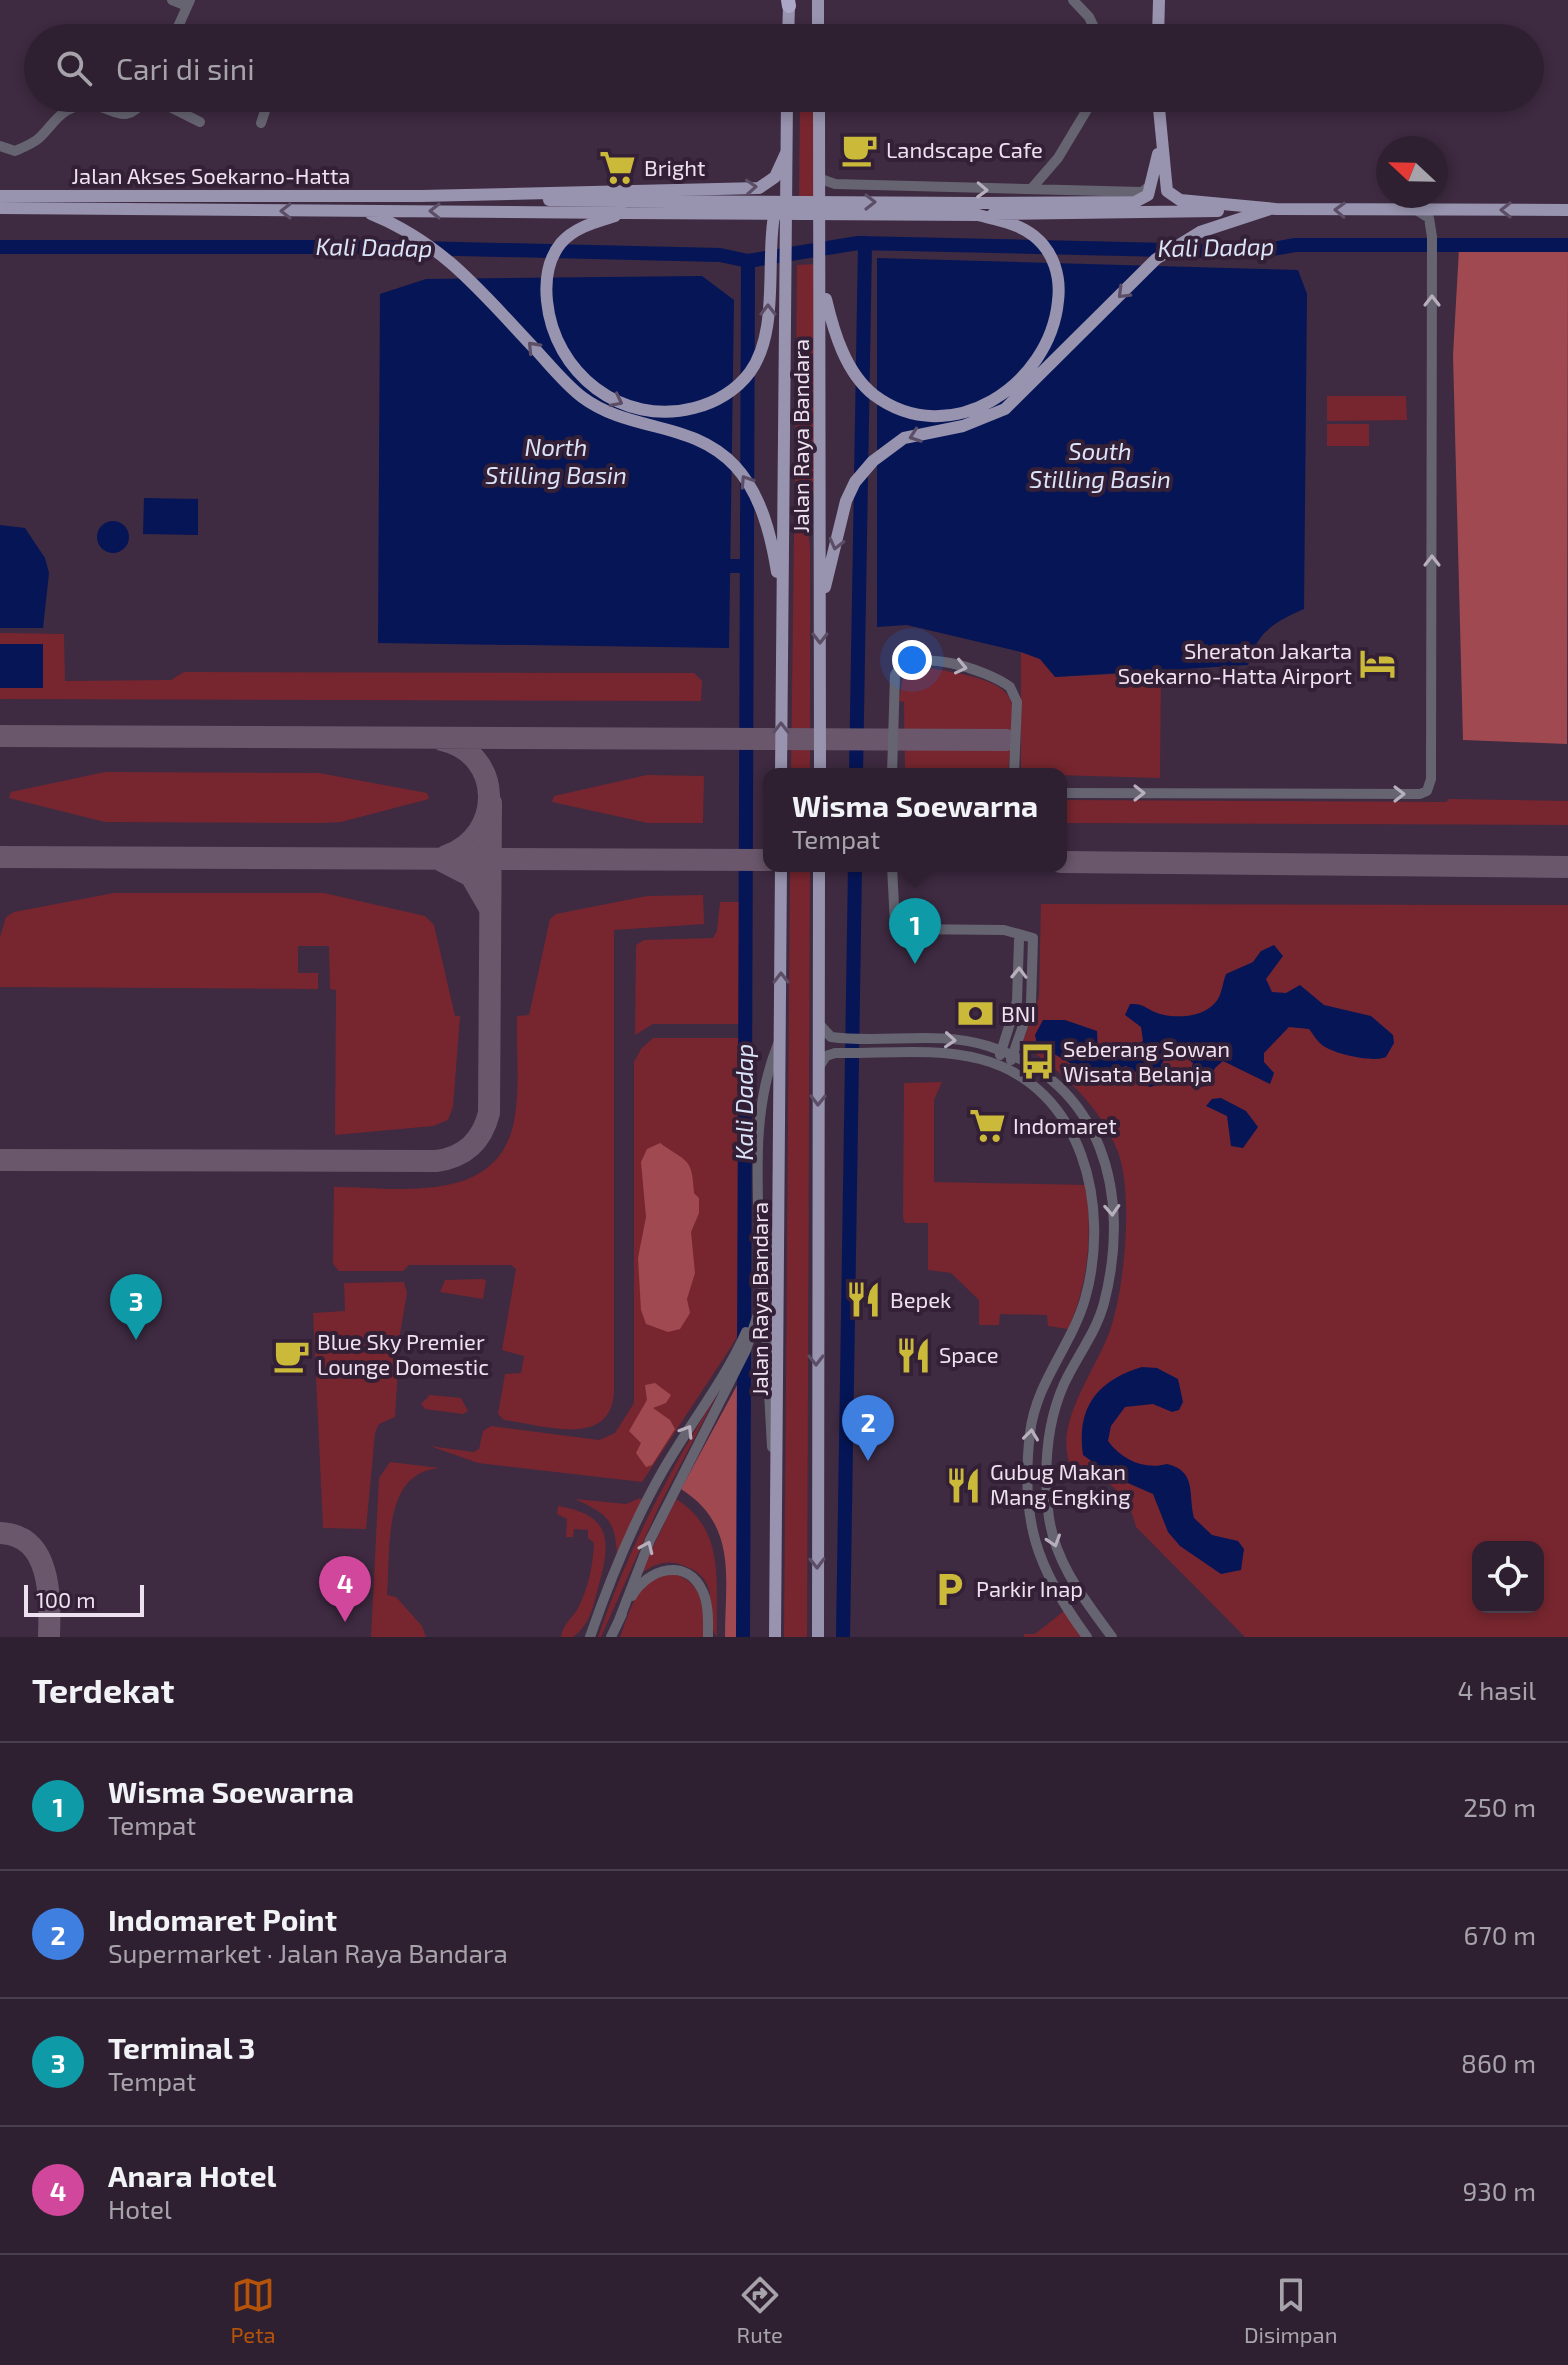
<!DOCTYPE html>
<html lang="id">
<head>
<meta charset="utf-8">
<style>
  body { margin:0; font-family:"Exo 2",sans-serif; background:#362839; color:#f1f3f6 }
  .controls { position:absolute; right:24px; bottom:24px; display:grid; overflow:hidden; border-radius:16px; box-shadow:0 4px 12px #0003 }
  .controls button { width:72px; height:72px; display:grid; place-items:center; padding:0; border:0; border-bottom:2px solid #493e4d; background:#2e2031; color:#f1f3f6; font:40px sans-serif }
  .compass { position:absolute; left:1376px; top:136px; width:72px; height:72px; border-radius:50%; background:#2e2031; box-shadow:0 4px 12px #0003; rotate:292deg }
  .scale { position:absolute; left:24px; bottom:20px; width:120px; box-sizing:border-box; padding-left:8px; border:4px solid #eee1ef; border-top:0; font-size:22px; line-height:28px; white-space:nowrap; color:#eee1ef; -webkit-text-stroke:6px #332036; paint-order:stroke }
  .you { position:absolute; left:912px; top:660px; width:28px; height:28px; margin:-20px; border:6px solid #fff; border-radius:50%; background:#1a73e8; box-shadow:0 0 0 12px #1a73e833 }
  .badge { display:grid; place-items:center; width:52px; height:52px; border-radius:50%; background:#b45309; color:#fff; font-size:26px; font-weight:700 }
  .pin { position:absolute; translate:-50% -66px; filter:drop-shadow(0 2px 4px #0008) }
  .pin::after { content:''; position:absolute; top:42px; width:28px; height:24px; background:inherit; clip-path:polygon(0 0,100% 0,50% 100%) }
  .popup { position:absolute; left:763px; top:768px; width:304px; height:104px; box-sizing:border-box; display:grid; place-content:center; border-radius:16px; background:#2e2031; filter:drop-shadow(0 2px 6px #0005); font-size:26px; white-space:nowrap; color:#a7a3ab }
  .popup b { font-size:30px; color:#f1f3f6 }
  .popup::after { content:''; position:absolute; left:50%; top:100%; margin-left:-16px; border:16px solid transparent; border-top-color:#2e2031 }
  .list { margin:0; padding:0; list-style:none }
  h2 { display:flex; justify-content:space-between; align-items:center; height:104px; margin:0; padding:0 32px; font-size:34px }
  h2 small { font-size:26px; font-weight:400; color:#a7a3ab }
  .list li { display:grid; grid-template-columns:52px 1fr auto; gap:24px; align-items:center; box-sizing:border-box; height:128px; padding:0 32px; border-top:2px solid #493e4d }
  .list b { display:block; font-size:30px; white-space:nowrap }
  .list p { margin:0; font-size:26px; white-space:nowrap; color:#a7a3ab }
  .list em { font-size:26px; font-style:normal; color:#a7a3ab }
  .icon { flex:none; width:44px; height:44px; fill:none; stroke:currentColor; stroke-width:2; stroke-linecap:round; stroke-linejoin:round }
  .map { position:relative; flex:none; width:1568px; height:1637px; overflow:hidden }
  .search { position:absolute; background:#2e2031; box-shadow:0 4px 12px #0003; left:24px; right:24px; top:24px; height:88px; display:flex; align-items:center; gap:20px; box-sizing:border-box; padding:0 28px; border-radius:44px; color:#a7a3ab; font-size:30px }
  .sheet { height:616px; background:#2e2031 }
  nav { display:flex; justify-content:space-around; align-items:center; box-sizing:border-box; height:112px; border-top:2px solid #493e4d; background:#2e2031; font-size:22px; color:#a7a3ab }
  nav a { display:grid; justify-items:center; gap:4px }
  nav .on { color:#b45309 }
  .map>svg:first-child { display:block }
</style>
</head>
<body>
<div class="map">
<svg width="1568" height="1637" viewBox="0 0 1568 1637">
  <rect width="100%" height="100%" fill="#3e2a41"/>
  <path fill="#77262f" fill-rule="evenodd" d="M800 98H813L815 197H799Z
    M816 264 815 496 805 486 795 490 797 265Z
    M1327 396H1406L1407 420 1327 421Z
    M1327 424H1369V446H1327Z
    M803 510 807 515 810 549V774H791L794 537 796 513Z
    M0 633 64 634 65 681 171 680 184 672 694 673 702 681 701 701 0 699Z
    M1021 652 1040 659 1056 677 1161 672 1160 778 1021 774Z
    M918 666C941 671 1001 676 1010 699 1018 719 1009 753 1008 774H905L904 702 899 701 904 672Z
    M105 772 319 773 427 793 429 799 341 822 320 823 105 822 9 798 11 792Z
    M647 775 704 776 703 823H648L552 802 554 796Z
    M1448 799 1568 801V825L1061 823V800L1447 802Z
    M790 866H810L807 1637H784Z
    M114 893H324L425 916 434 925 455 1016H460L453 1107 448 1120 433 1126 335 1135 336 990 330 989 329 946H298V973H318V989L0 987V937L6 917 14 912Z
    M703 895 704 924 614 930V1393C610 1449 543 1425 504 1420L498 1414 505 1374 521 1373 524 1356 502 1350 516 1269 511 1265H409L403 1271H339L333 1264 334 1187C395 1187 494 1206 513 1126 521 1092 516 1051 517 1016L529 1015 550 919 556 914 647 896Z
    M720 902H749L746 1024H653L635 1035 636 945 644 940 713 938 717 931Z
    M1041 904 1568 905V1637H1245L1136 1527C1130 1500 1116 1488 1094 1471L1080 1479C1077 1473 1069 1465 1068 1458 1057 1414 1102 1363 1113 1321 1125 1278 1133 1194 1118 1152 1100 1105 1061 1071 1022 1044L1039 997ZM1478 1547H1538V1607H1478Z
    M653 1038H739L740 1042 739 1333 731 1347 642 1482 478 1463 430 1446 473 1452 479 1449 483 1431 491 1426 599 1440 615 1433 634 1403V1062L641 1049Z
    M942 1082 934 1100V1182L1086 1185C1092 1235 1089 1282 1068 1329L1048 1326 1047 1315 1000 1314 999 1325H979V1300L951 1273 928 1270V1223H905L903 1218 904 1083Z
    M483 1279 486 1281 483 1299 440 1292 445 1280Z
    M404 1282 407 1293 400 1334 395 1417 379 1424 375 1433 366 1529 323 1528 313 1313 345 1311 344 1283Z
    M720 1389 659 1506 601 1637H598C631 1542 668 1474 720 1389Z
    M430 1395 461 1398 468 1411 463 1414 425 1409 421 1404Z
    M390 1462 440 1468C381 1472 391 1552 387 1595L396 1597 422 1626 426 1637H371L379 1478Z
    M640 1498 643 1501 617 1558C616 1519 607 1514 575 1499L626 1504Z
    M676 1499C727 1531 715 1584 717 1637 701 1614 727 1580 682 1565 666 1559 653 1565 640 1574Z
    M558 1506C613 1515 611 1542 598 1588 593 1606 590 1625 573 1637H561C562 1625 572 1619 578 1608 588 1589 593 1566 594 1543L588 1538V1530L574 1529 573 1537H566L567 1519 557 1514Z
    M672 1574C704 1581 704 1610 705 1637H620C632 1606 636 1580 672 1574Z
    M1064 1611 1082 1637H1024V1634H1035Z"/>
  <path fill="#a14950" d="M1568 248 1567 744 1463 740 1453 355 1459 249Z
    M660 1143C687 1163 692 1156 694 1193L699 1198V1213L691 1232 695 1273 687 1299 690 1313 680 1329 668 1332 646 1324 641 1310 638 1258 646 1217 641 1162 647 1149Z
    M742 1376 741 1637H725C725 1579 738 1525 681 1489Z
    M655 1383 671 1395 666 1403 653 1408 670 1420 675 1429 652 1465 646 1467 636 1453 641 1443 629 1431 647 1400 645 1385Z"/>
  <path fill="#061556" d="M877 258 1298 270 1307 294 1304 609C1274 622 1257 632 1248 665L1055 677 1040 659 1021 652 907 625 877 627Z
    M702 276 734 300 729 648 378 643 380 294 426 279Z
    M144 498 198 499V535L143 534Z
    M97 537a16 16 0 1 1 32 0a16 16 0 1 1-32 0Z
    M0 525 25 528 45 558 49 573 43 628H0Z
    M0 644H43V688H0Z
    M1274 945 1283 956 1266 979 1272 992 1286 993 1300 985 1324 1005 1371 1016 1393 1035 1394 1043 1386 1057C1374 1063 1333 1054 1322 1045 1317 1041 1313 1034 1309 1029L1289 1027 1264 1053V1062L1274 1073 1270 1084 1223 1061 1215 1068 1207 1086 1195 1087 1189 1077 1193 1063 1180 1054 1167 1056 1161 1065 1163 1083 1150 1087 1139 1082 1136 1072 1126 1066 1094 1077 1037 1044 1035 1035 1043 1020H1065L1097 1031 1098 1056 1107 1058 1143 1041 1141 1027 1125 1015 1130 1004C1145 1003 1147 1010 1160 1014 1178 1019 1207 1017 1218 999 1222 992 1223 982 1226 974L1253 962 1261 951Z
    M1221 1098 1246 1111 1258 1127 1243 1148 1231 1146 1227 1116 1206 1106 1212 1099Z
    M1142 1367 1157 1368 1178 1379 1183 1402 1179 1410 1172 1412 1153 1404 1125 1407 1111 1426 1108 1441C1122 1460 1144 1470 1167 1464 1197 1471 1188 1494 1194 1518L1212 1535 1238 1541 1244 1549 1241 1570 1221 1574 1180 1546 1168 1532 1153 1494 1112 1476 1083 1455C1076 1407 1098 1380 1142 1367Z"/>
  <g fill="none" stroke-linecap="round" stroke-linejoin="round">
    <path stroke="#061556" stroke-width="14" d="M0 247H375L720 255 748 261 858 243 1256 252 1295 245H1568
      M730 566H747
      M856 774 865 243
      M743 1637 748 261
      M843 1637 855 866"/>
    <path stroke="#6a576c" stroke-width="22" d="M0 736 1006 740
      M442 740C504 754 504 836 446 856
      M0 857 769 860
      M442 861 471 876 489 907
      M1061 862 1568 867
      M0 1160 436 1161C465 1157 482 1141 489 1113L491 803
      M0 1533C53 1535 50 1601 49 1637"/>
    <path stroke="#58455b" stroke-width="10" stroke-dasharray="10 5" stroke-linecap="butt" d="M759 1235 762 1284"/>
    <path stroke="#666471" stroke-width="10" d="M172 0 187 6
      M1073 0 1089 17 1099 38
      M173 38 190 0
      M152 98 200 122
      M261 123 268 102 265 98
      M0 146 15 151C22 148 32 144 38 139 54 125 58 109 83 105 111 101 122 132 146 98
      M821 179 835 184 1142 192 1151 185
      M1032 188 1058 158 1094 98
      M892 774 895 675C911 644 988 670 1010 687L1017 702 1014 774
      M1061 793 1420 794 1427 791 1431 779 1432 237 1429 218 1418 211
      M892 866 895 925 906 929 1004 930 1033 938 1031 1003 1011 1060
      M820 1025 831 1037C882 1044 938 1030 988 1046 1103 1082 1132 1195 1104 1303 1096 1333 1077 1356 1064 1384 1047 1422 1044 1468 1048 1509 1052 1559 1083 1598 1112 1637
      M1000 1055 1017 1001 1019 940 1022 935
      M819 1067 826 1056 835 1053C881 1054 935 1047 980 1059 1084 1086 1111 1208 1085 1299 1071 1347 1036 1382 1030 1433 1020 1520 1036 1568 1087 1637
      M759 1235C757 1171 753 1105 778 1044
      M765 1318 772 1447
      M632 1596C647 1569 687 1556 703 1592 709 1606 708 1622 708 1637
      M619 1620 650 1540 746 1350 759 1311 774 1234
      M590 1637C609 1582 632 1525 661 1474 688 1426 724 1382 746 1332
      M611 1637 622 1614"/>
    <path stroke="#9893ae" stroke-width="12" d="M818 0V38
      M788 38 789 6
      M1158 38 1159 0
      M819 98 820 774
      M1158 98 1167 191 1180 200 1276 209 1568 210
      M0 196H421L759 188 775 177 786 153
      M549 200 624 201
      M978 203 1135 202 1148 195 1158 154
      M0 208 624 213
      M371 214C443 243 482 293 535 349 550 365 564 383 582 397 630 433 692 420 735 466 761 494 771 535 777 572
      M993 214 1218 211
      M615 216C596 222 575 227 561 243 548 259 545 281 547 301 554 373 622 427 694 408 715 403 737 390 750 372 781 329 764 257 776 205
      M826 299C834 333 846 373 874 395 950 452 1050 385 1058 301 1061 277 1054 252 1034 236 1018 223 997 220 978 215
      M825 587 846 501 855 482 873 461 904 438 963 426 1005 409 1156 259 1200 232 1270 209
      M781 774 787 98
      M775 1637 781 866
      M818 1637 819 866"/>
    <path stroke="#aca6c7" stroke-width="14" d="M788 0 789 6"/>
    <path stroke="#9893ae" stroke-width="12" d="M624 201 978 203
      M624 213 978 215"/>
  </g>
  <defs><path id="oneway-chevron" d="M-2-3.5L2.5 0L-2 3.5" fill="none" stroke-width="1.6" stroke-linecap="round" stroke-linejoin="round" transform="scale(2)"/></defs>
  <g stroke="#5b4e66">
    <use href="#oneway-chevron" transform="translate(751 187) rotate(-4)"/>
    <use href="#oneway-chevron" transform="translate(870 202)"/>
    <use href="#oneway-chevron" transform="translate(1340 210) rotate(-178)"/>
    <use href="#oneway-chevron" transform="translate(1506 210) rotate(180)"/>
    <use href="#oneway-chevron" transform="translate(286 211) rotate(-180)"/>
    <use href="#oneway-chevron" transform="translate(435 211) rotate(180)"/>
    <use href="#oneway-chevron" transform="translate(1123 293) rotate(135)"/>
    <use href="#oneway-chevron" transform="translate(768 310) rotate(-90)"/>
    <use href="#oneway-chevron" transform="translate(533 347) rotate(-133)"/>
    <use href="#oneway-chevron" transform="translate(617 401) rotate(27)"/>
    <use href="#oneway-chevron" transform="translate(915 436) rotate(161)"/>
    <use href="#oneway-chevron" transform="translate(746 481) rotate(-123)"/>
    <use href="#oneway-chevron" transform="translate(836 544) rotate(104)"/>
    <use href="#oneway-chevron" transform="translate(820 638) rotate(90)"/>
    <use href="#oneway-chevron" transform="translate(781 728) rotate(-90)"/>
    <use href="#oneway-chevron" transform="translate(781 978) rotate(-90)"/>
    <use href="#oneway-chevron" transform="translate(818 1100) rotate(91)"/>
    <use href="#oneway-chevron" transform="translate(816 1360) rotate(90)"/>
    <use href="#oneway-chevron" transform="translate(817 1563) rotate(89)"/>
  </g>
  <g stroke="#b8afbd">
    <use href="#oneway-chevron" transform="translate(982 190) rotate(2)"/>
    <use href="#oneway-chevron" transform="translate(1432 301) rotate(-90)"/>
    <use href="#oneway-chevron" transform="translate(1432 561) rotate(-90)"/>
    <use href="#oneway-chevron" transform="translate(961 667) rotate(13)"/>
    <use href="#oneway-chevron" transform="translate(1139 793)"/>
    <use href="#oneway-chevron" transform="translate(1399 794)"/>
    <use href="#oneway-chevron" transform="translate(1019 973) rotate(-89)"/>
    <use href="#oneway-chevron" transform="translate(950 1040) rotate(4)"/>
    <use href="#oneway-chevron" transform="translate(1112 1210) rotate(87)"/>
    <use href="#oneway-chevron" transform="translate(687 1431) rotate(-58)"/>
    <use href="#oneway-chevron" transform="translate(1031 1435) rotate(-83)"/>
    <use href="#oneway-chevron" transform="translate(1054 1541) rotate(72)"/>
    <use href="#oneway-chevron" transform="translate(647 1547) rotate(-66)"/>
  </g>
  <defs>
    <symbol id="cafe-bare" viewBox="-9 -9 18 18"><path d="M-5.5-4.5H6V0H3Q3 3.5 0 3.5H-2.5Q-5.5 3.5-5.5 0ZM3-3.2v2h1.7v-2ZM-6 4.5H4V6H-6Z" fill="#cbba39" stroke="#332036" stroke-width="2.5" paint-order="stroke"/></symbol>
    <symbol id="supermarket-bare" viewBox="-9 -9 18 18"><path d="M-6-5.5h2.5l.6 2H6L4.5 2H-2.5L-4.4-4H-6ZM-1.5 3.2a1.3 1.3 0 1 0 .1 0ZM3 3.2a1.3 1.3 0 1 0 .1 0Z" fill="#cbba39" stroke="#332036" stroke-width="2.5" paint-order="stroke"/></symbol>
    <symbol id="hotel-bare" viewBox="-9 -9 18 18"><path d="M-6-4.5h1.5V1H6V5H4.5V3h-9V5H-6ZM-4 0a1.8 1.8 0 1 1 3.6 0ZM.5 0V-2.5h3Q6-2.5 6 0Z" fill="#cbba39" stroke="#332036" stroke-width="2.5" paint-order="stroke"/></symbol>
    <symbol id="bank-bare" viewBox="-9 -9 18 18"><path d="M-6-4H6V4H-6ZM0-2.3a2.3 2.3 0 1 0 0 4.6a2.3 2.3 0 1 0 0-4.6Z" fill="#cbba39" stroke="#332036" stroke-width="2.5" paint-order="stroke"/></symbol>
    <symbol id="bus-bare" viewBox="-9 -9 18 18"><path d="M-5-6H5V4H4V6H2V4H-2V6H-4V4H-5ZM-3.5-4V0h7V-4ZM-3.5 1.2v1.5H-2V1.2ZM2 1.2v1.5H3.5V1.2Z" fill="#cbba39" stroke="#332036" stroke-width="2.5" paint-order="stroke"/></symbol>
    <symbol id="restaurant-bare" viewBox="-9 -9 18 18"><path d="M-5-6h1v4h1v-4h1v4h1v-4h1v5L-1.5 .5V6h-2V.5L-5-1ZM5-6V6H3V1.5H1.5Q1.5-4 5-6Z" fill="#cbba39" stroke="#332036" stroke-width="2.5" paint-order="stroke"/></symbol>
    <symbol id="parking-bare" viewBox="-9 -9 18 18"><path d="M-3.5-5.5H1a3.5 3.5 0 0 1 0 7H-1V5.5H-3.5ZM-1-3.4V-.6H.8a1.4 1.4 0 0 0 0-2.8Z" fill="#cbba39" stroke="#332036" stroke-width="2.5" paint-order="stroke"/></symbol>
  </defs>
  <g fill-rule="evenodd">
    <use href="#cafe-bare" x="834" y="124" width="51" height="51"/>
    <use href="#supermarket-bare" x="592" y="142" width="51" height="51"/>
    <use href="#hotel-bare" x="1352" y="638" width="51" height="51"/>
    <use href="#bank-bare" x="950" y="988" width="51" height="51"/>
    <use href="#bus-bare" x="1012" y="1036" width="51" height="51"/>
    <use href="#supermarket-bare" x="962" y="1100" width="51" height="51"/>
    <use href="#restaurant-bare" x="838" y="1274" width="51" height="51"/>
    <use href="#cafe-bare" x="266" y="1330" width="51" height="51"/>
    <use href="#restaurant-bare" x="888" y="1330" width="51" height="51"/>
    <use href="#restaurant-bare" x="938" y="1460" width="51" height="51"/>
    <use href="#parking-bare" x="924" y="1564" width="51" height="51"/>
  </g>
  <g text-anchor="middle" stroke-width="8" stroke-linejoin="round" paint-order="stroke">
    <g font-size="22" fill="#eee1ef" stroke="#332036" text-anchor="start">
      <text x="886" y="158">Landscape Cafe</text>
      <text x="644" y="176">Bright</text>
      <text x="1352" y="659" text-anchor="end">Sheraton Jakarta<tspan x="1352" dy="25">Soekarno-Hatta Airport</tspan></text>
      <text x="1001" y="1022">BNI</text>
      <text x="1063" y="1057">Seberang Sowan<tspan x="1063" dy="25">Wisata Belanja</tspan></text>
      <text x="1013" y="1134">Indomaret</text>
      <text x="890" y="1308">Bepek</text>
      <text x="317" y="1350">Blue Sky Premier<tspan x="317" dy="25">Lounge Domestic</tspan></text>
      <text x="939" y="1363">Space</text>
      <text x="990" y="1480">Gubug Makan<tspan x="990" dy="25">Mang Engking</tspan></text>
      <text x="976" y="1597">Parkir Inap</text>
    </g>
    <g font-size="22" fill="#eee1ef" stroke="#332036">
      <text x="211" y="184">Jalan Akses Soekarno-Hatta</text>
      <text transform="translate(801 436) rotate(-90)" y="8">Jalan Raya Bandara</text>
      <text transform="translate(760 1299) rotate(-90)" y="8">Jalan Raya Bandara</text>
    </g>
    <g font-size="24" font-style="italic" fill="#dae3f8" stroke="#332036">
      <text transform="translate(374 248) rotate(1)" y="8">Kali Dadap</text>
      <text transform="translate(1216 248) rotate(-1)" y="8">Kali Dadap</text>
      <text x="556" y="456">North<tspan x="556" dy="28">Stilling Basin</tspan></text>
      <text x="1100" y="460">South<tspan x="1100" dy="28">Stilling Basin</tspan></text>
      <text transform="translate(745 1102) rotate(-90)" y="8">Kali Dadap</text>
    </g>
  </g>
</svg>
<div class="controls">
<button><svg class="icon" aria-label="locate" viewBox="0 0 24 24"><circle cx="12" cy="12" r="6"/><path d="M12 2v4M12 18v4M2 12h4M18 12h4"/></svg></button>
</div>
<svg class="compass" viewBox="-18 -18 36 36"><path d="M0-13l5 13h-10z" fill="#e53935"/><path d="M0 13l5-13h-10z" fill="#a7a3ab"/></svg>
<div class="scale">100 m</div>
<div class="you"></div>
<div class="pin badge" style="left:915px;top:964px;background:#0f9aa8">1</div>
<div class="popup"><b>Wisma Soewarna</b>Tempat</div>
<div class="pin badge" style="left:868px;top:1461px;background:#3f7fe0">2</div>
<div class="pin badge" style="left:136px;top:1340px;background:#0f9aa8">3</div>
<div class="pin badge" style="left:345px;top:1622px;background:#d1479c">4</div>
<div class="search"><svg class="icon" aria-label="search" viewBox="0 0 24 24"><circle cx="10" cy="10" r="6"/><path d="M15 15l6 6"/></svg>Cari di sini</div>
</div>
<section class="sheet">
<h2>Terdekat<small>4 hasil</small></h2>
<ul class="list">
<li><span class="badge" style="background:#0f9aa8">1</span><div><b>Wisma Soewarna</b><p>Tempat</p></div><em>250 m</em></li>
<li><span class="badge" style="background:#3f7fe0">2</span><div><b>Indomaret Point</b><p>Supermarket · Jalan Raya Bandara</p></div><em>670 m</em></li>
<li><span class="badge" style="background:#0f9aa8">3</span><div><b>Terminal 3</b><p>Tempat</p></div><em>860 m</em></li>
<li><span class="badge" style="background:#d1479c">4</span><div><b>Anara Hotel</b><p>Hotel</p></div><em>930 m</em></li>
</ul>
</section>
<nav>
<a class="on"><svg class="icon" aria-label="map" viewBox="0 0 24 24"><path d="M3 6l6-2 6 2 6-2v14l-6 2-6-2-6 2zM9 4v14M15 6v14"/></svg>Peta</a>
<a><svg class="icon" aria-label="directions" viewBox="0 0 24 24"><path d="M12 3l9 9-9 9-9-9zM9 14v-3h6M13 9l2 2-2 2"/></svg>Rute</a>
<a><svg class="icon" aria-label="saved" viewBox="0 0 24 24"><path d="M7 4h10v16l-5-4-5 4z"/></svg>Disimpan</a>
</nav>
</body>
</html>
